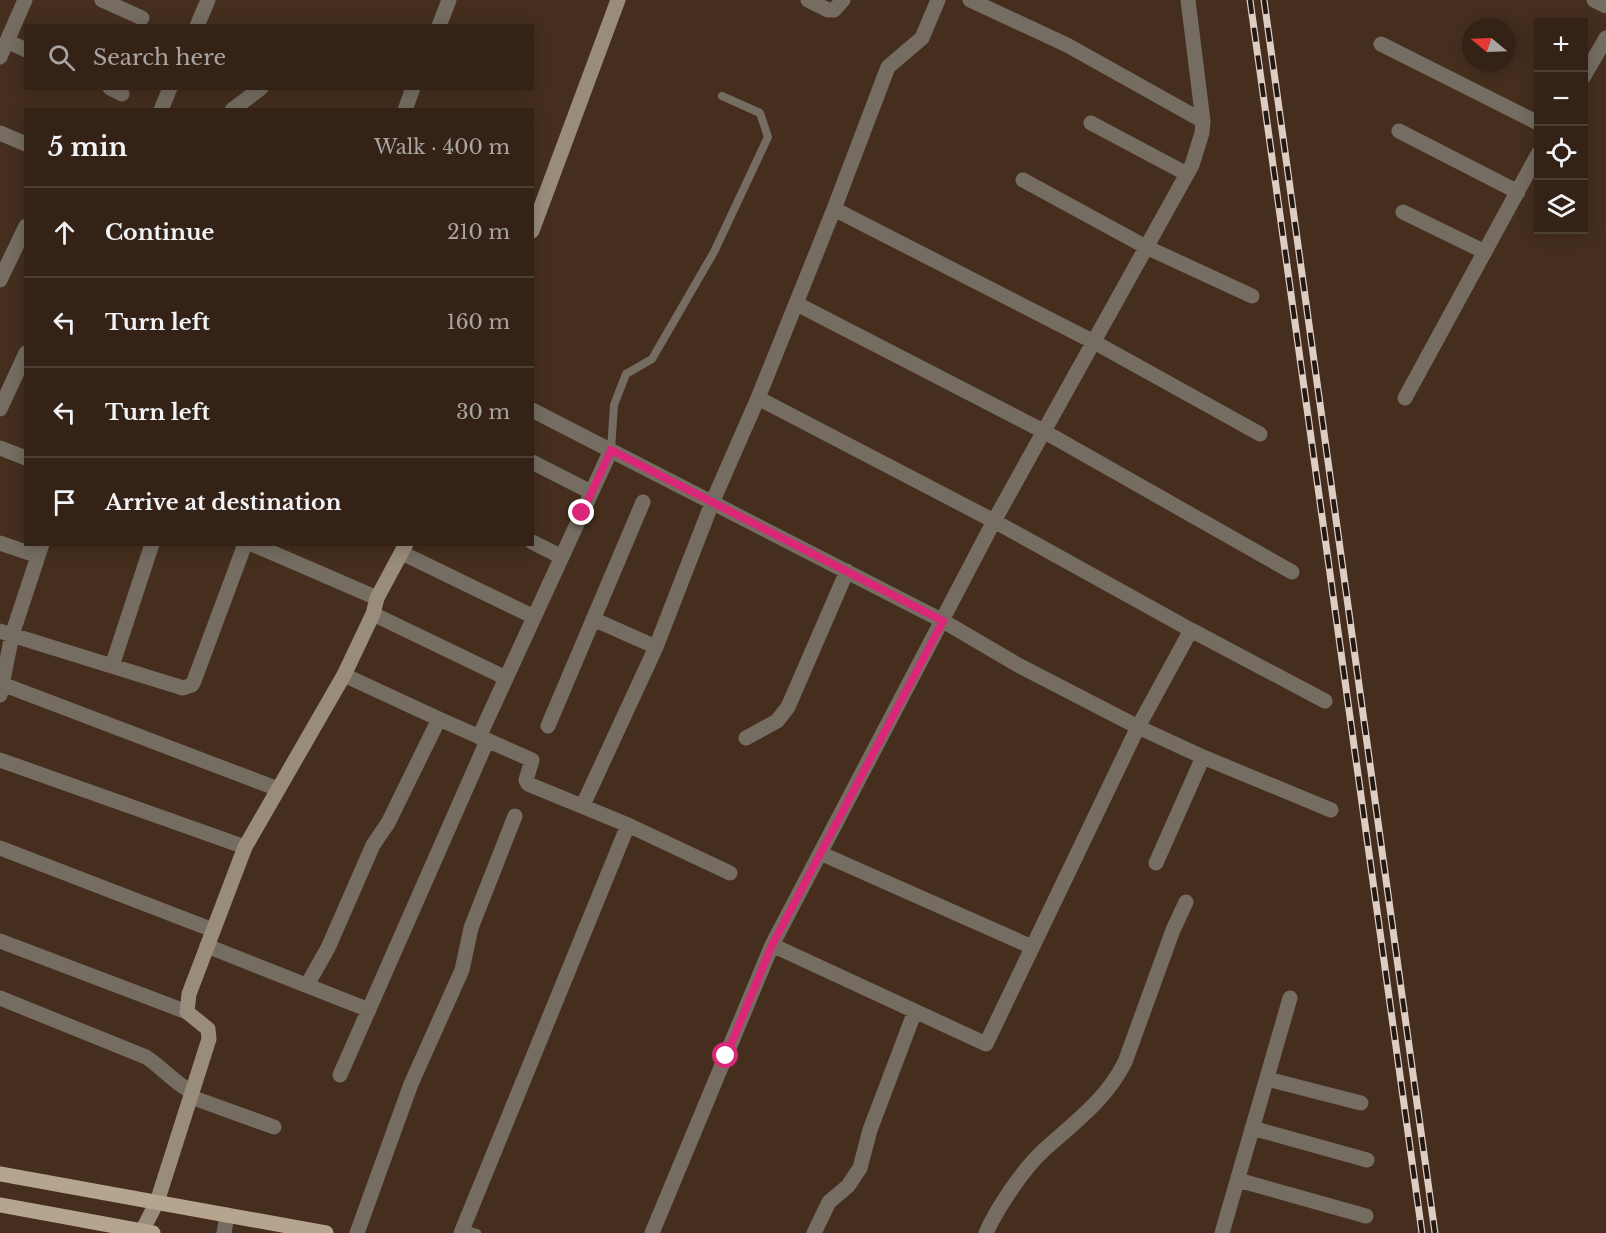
<!DOCTYPE html>
<html lang="en">
<head>
<meta charset="utf-8">
<style>
  body { margin:0; font-family:"Libre Baskerville",serif; background:#3f2f23; color:#f1f3f6 }
  .controls { position:absolute; right:18px; top:18px; display:grid; overflow:hidden; border-radius:0px; box-shadow:0 3px 15px #0003 }
  .controls button { width:54px; height:54px; display:grid; place-items:center; padding:0; border:0; border-bottom:2px solid #4e3f35; background:#342216; color:#f1f3f6; font:30px sans-serif }
  .compass { position:absolute; left:1462px; top:18px; width:54px; height:54px; border-radius:50%; background:#342216; box-shadow:0 3px 15px #0003; rotate:289deg }
  .stop { position:absolute; width:18px; height:18px; margin:-14px; border:4px solid #db2777; border-radius:50%; background:#fff }
  .stop.end { background:#db2777; border-color:#fff; box-shadow:0 2px 6px #0008 }
  .list { margin:0; padding:0; list-style:none }
  h2 { display:flex; justify-content:space-between; align-items:center; height:78px; margin:0; padding:0 24px; font-size:26px }
  h2 small { font-size:20px; font-weight:400; color:#a9a4a1 }
  .list li { display:grid; grid-template-columns:39px 1fr auto; gap:18px; align-items:center; box-sizing:border-box; height:90px; padding:0 24px; border-top:2px solid #4e3f35 }
  .list b { display:block; font-size:22px; white-space:nowrap }
  .list em { font-size:20px; font-style:normal; color:#a9a4a1 }
  .icon { flex:none; width:33px; height:33px; fill:none; stroke:currentColor; stroke-width:2; stroke-linecap:round; stroke-linejoin:round }
  .map { position:relative; flex:none; width:1606px; height:1233px; overflow:hidden }
  .search { position:absolute; background:#342216; box-shadow:0 3px 15px #0003; left:24px; top:24px; width:510px; height:66px; display:flex; align-items:center; gap:15px; box-sizing:border-box; padding:0 21px; border-radius:0px; color:#a9a4a1; font-size:22px }
  .panel { position:absolute; background:#342216; box-shadow:0 3px 15px #0003; left:24px; top:108px; width:510px; height:438px; border-radius:0px }
  .map>svg:first-child { display:block }
</style>
</head>
<body>
<div class="map">
<svg width="1606" height="1233" viewBox="0 0 1606 1233">
  <rect width="100%" height="100%" fill="#452e1e"/>
  <g fill="none" stroke-linecap="round" stroke-linejoin="round">
    <path stroke="#756d62" stroke-width="8" d="M611 450 614 405 626 374 652 359 714 252 768 137 760 113 722 96
      M463 1229 477 1233"/>
    <path stroke="#756d62" stroke-width="15" d="M102 0 142 18
      M808 0 828 10H834L843 0
      M970 0 1067 45 1203 121
      M1594 0 1606 6
      M197 26 208 0
      M439 26 449 0
      M7 41 26 50
      M1381 44 1538 123
      M0 57 25 0
      M1584 76 1606 38
      M110 88 122 94
      M161 110 170 88
      M232 110 261 88
      M405 110 413 88
      M1091 123 1187 174
      M1399 131 1518 192
      M0 133 26 144
      M1023 180 1146 247 1252 296
      M834 209 1094 342 1260 434
      M1403 212 1485 252
      M0 280 26 226
      M797 304 1045 432 1292 572
      M1405 398 1538 154
      M0 409 26 353
      M532 410 943 621 1018 665 1138 727 1203 757 1331 810
      M0 448 26 458
      M532 462 591 492
      M532 542 562 557
      M0 543 38 556
      M42 544 12 635 183 688 192 685 194 681 245 544
      M252 544 377 598
      M402 553 534 617
      M373 614 506 678
      M593 619 656 647
      M1191 630 1325 701
      M0 631 12 635 0 695
      M112 666 152 544
      M344 675 439 719
      M2 684 278 789
      M548 726 643 502
      M479 737 611 450
      M746 738 777 721 788 707 847 571
      M0 760 245 847
      M583 805 656 647 712 503 758 398
      M628 825 730 873
      M0 848 213 930
      M820 853 1032 947
      M1156 863 1203 757
      M0 941 187 1012
      M772 945 986 1044 1138 727 1191 630 994 521 758 398 834 209 888 67 922 38 938 0
      M207 946 369 1010
      M307 985 328 948 373 845 388 823 439 719 532 760 526 780 528 784 628 825 461 1233
      M0 998 146 1057C163 1068 175 1084 192 1092
      M340 1075 487 741
      M1267 1079 1361 1103
      M191 1097 274 1127
      M1252 1128 1367 1160
      M1238 1180 1366 1216
      M224 1233 227 1215
      M357 1233 411 1084 462 970 471 928 515 816
      M652 1233 772 945 994 521 1192 165 1202 133 1203 121 1188 0
      M814 1233 829 1202 848 1186 860 1168 870 1130 915 1011
      M986 1233C997 1208 1024 1168 1044 1150 1075 1122 1106 1100 1125 1062L1173 930 1186 902
      M1222 1233 1290 998"/>
    <path stroke="#998c7b" stroke-width="15" d="M532 231 618 0
      M142 1231 157 1202 209 1039 208 1029 187 1012 189 994 245 847 344 675 373 614 377 598 406 544"/>
    <path stroke="#b5a48e" stroke-width="15" d="M0 1174 326 1233
      M0 1205 153 1233"/>
    <defs>
      <path id="rail" d="M1250 0 1422 1233
        M1264 0 1435 1233"/>
    </defs>
    <use href="#rail" stroke="#decdc2" stroke-width="7"/>
    <use href="#rail" stroke="#231912" stroke-width="4.5" stroke-dasharray="14" stroke-linecap="butt"/>
  </g>
  <g fill="none" stroke-linecap="round" stroke-linejoin="round">
    <path stroke="#db2777" stroke-width="8" d="M582 513 611 450 943 621 772 945 726 1056"/>
  </g>
</svg>
<div class="controls">
<button>+</button>
<button>−</button>
<button><svg class="icon" aria-label="locate" viewBox="0 0 24 24"><circle cx="12" cy="12" r="6"/><path d="M12 2v4M12 18v4M2 12h4M18 12h4"/></svg></button>
<button><svg class="icon" aria-label="layers" viewBox="0 0 24 24"><path d="M12 4l9 5-9 5-9-5zM3 14l9 5 9-5"/></svg></button>
</div>
<svg class="compass" viewBox="-18 -18 36 36"><path d="M0-13l5 13h-10z" fill="#e53935"/><path d="M0 13l5-13h-10z" fill="#a9a4a1"/></svg>
<div class="stop" style="left:726px;top:1056px"></div>
<div class="stop end" style="left:582px;top:513px"></div>
<div class="search"><svg class="icon" aria-label="search" viewBox="0 0 24 24"><circle cx="10" cy="10" r="6"/><path d="M15 15l6 6"/></svg>Search here</div>
<section class="panel">
<h2>5 min<small>Walk · 400 m</small></h2>
<ul class="list">
<li><svg class="icon" aria-label="ahead" viewBox="0 0 24 24"><path d="M12 20V5M6 11l6-6 6 6"/></svg><div><b>Continue</b></div><em>210 m</em></li>
<li><svg class="icon" aria-label="left" viewBox="0 0 24 24"><path d="M17 20v-9H6M10 6l-5 5 5 5"/></svg><div><b>Turn left</b></div><em>160 m</em></li>
<li><svg class="icon" aria-label="left" viewBox="0 0 24 24"><path d="M17 20v-9H6M10 6l-5 5 5 5"/></svg><div><b>Turn left</b></div><em>30 m</em></li>
<li><svg class="icon" aria-label="arrive" viewBox="0 0 24 24"><path d="M6 21V4h12l-3 4 3 4H6"/></svg><div><b>Arrive at destination</b></div></li>
</ul>
</section>
</div>
</body>
</html>
